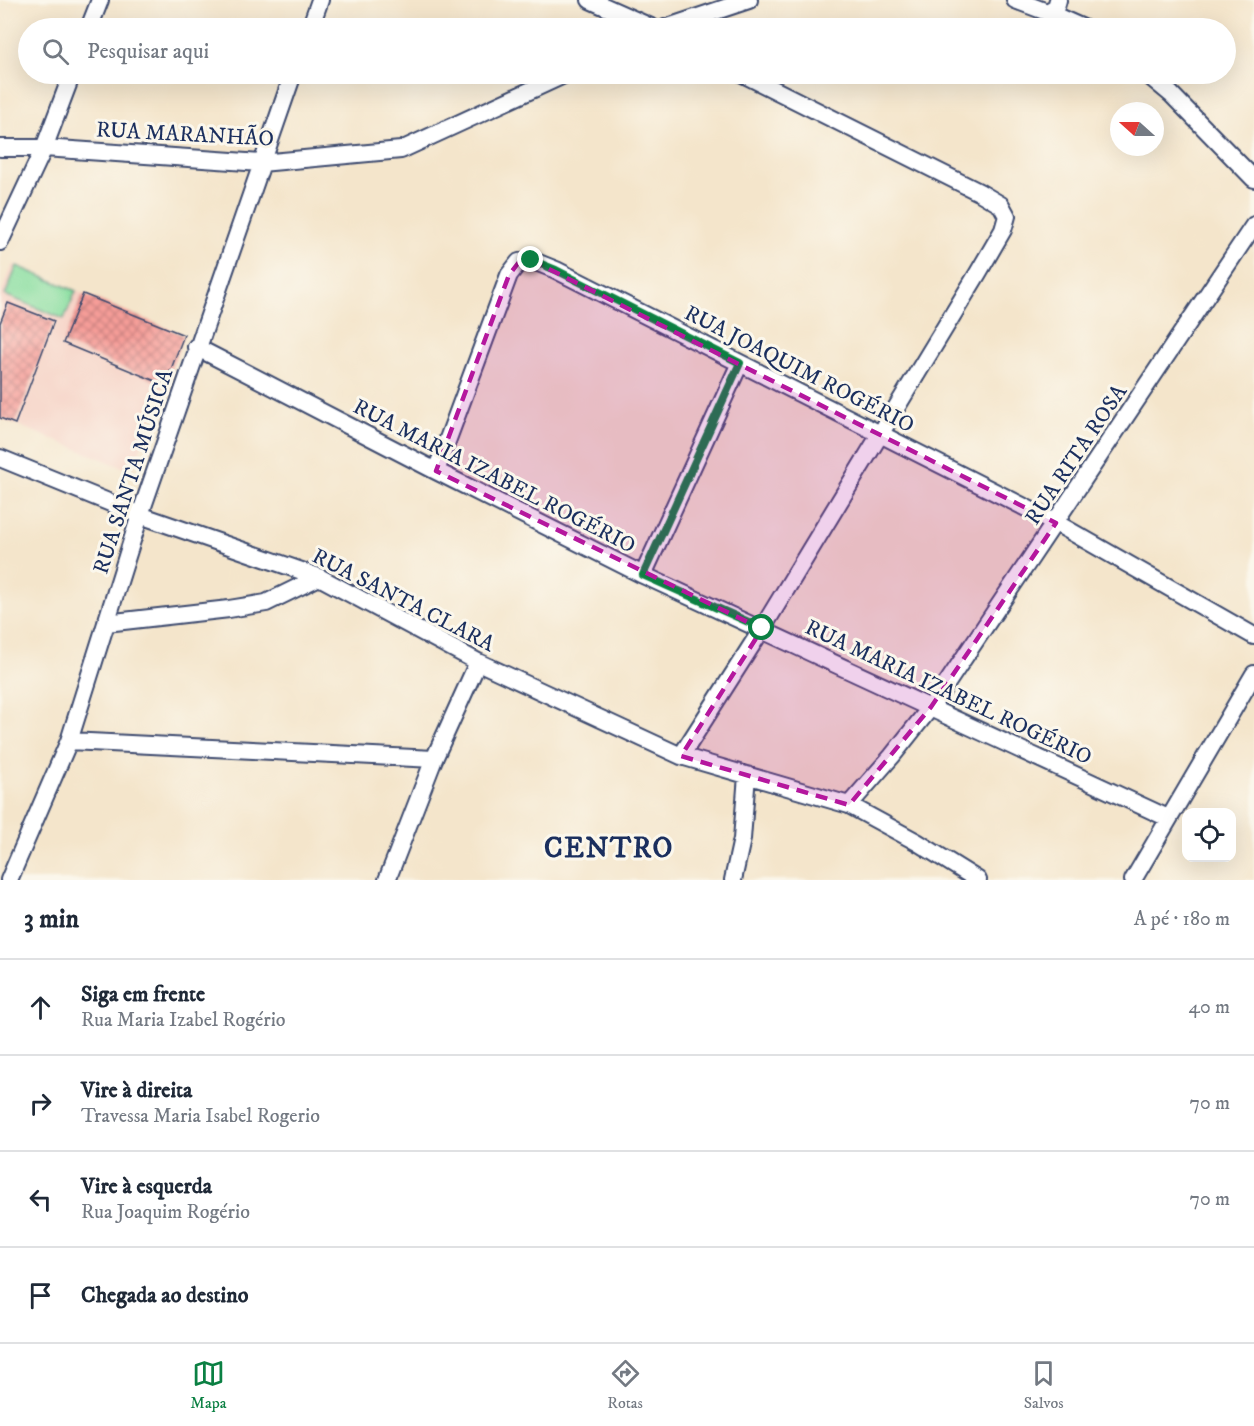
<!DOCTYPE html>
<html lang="pt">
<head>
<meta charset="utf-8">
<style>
  body { margin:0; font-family:"IM FELL DW Pica",serif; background:#f6f6f7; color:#1f2937 }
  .controls { position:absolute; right:18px; bottom:18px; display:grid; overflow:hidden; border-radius:12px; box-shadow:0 6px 24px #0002 }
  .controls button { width:54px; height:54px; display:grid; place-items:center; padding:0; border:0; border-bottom:2px solid #e0e1e3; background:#fff; color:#1f2937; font:30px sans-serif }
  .compass { position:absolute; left:1110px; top:102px; width:54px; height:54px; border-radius:50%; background:#fff; box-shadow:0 6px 24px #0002; rotate:291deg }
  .stop { position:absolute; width:18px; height:18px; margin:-14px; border:4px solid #0b8043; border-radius:50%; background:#fff }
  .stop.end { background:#0b8043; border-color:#fff; box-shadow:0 2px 6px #0008 }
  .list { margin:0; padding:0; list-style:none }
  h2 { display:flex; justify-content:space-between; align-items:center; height:78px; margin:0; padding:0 24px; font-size:26px }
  h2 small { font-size:20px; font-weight:400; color:#747a83 }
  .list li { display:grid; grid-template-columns:39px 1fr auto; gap:18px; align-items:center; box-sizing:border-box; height:96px; padding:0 24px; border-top:2px solid #e0e1e3 }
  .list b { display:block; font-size:22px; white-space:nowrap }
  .list p { margin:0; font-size:20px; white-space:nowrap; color:#747a83 }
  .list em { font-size:20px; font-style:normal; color:#747a83 }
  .icon { flex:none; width:33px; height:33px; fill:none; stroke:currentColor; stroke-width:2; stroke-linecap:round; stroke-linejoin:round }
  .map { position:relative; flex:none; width:1254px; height:880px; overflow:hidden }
  .search { position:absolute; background:#fff; box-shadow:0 6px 24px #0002; left:18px; right:18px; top:18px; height:66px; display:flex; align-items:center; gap:15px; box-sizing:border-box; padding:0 21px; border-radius:33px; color:#747a83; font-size:22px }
  .sheet { height:462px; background:#fff }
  nav { display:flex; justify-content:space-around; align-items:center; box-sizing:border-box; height:84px; border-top:2px solid #e0e1e3; background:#fff; font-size:16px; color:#747a83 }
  nav a { display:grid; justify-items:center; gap:3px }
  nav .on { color:#0b8043 }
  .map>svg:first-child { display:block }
</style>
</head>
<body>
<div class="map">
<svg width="1254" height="880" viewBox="0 0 1254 880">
  <defs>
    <pattern id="building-cross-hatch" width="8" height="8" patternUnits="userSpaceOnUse" patternTransform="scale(1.5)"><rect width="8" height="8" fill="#f69d98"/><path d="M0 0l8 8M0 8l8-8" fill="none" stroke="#c6807f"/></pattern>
  </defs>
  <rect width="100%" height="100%" fill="#fbf7ec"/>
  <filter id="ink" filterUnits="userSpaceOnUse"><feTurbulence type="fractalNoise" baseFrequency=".0167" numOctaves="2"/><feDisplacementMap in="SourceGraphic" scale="12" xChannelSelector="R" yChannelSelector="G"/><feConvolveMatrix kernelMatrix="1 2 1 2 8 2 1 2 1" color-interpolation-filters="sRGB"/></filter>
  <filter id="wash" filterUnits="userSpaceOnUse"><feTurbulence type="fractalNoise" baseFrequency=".008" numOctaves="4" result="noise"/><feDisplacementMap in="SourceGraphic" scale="24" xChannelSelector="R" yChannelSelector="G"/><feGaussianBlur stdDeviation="1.35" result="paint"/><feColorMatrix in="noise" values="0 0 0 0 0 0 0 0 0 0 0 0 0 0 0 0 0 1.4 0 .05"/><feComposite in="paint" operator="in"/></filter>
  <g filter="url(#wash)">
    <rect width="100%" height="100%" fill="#f4e5cb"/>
    <path fill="#f6d1c5" d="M13 265 184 335 132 471 0 418V296Z"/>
    <path fill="#8adea0" stroke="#52867f" stroke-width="1.5" d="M17 266 76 291 64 319 5 295Z"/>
    <g id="blocks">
      <path fill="url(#building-cross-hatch)" d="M83 294 184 335 165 385 63 343Z
        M8 303 54 321 15 424 0 418V323Z"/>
    </g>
  </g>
  <g filter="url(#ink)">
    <use href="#blocks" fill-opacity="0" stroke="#3c4a6e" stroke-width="1.5"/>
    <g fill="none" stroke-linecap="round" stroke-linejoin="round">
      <defs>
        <path id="minor" d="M590 0 653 28
          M1015 0 1047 12 1056 7 1058 0
          M1047 12 1083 28
          M89 28 100 0
          M310 28 320 0
          M665 28 749 0
          M1147 74 1171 94 1254 179
          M0 148H44L261 163 401 150 566 74
          M0 242 44 148 72 74
          M196 347 436 471 643 575 1168 818
          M0 458 140 515 319 577 478 662 681 756 849 805 917 842 978 880
          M436 471 509 275 519 262 531 260 556 270 1056 523 1254 636
          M643 575 740 363
          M106 623 229 609 266 603 319 577
          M69 741 434 759
          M681 756 762 629 978 273 1003 230 1007 216 1001 205 979 192 743 74
          M849 805 892 756 931 707 1254 225
          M9 880 69 741 140 515 293 74
          M387 880 434 759 478 662
          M733 880 742 839 747 775
          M1133 880 1254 674"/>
      </defs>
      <use href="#minor" stroke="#3c4a6e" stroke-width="20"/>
      <use href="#minor" stroke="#fff" stroke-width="16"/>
    </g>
  </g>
  <g fill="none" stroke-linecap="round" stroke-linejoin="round" filter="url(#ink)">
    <path stroke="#0b8043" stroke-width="8" d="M531 260 556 270 740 363 643 575 762 628"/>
  </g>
  <path fill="#b5179e" fill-opacity="0.2" stroke="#b5179e" stroke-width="4.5" stroke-dasharray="12 8" stroke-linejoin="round" d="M531 260 1056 523 931 707 849 805 681 756 762 629 436 471 509 275 519 262Z"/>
  <g text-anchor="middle" stroke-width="6" stroke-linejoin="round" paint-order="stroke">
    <g font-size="22" fill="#1b2f5e" stroke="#fbf7ec">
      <text transform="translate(185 133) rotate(3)" y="8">RUA MARANHÃO</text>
      <text transform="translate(800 368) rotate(27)" y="8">RUA JOAQUIM ROGÉRIO</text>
      <text transform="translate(1075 454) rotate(-56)" y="8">RUA RITA ROSA</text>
      <text transform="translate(132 471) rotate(-72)" y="8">RUA SANTA MÚSICA</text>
      <text transform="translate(495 475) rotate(27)" y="8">RUA MARIA IZABEL ROGÉRIO</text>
      <text transform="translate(404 599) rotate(27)" y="8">RUA SANTA CLARA</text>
      <text transform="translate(949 691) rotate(25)" y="8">RUA MARIA IZABEL ROGÉRIO</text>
    </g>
    <g font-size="28" font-weight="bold" letter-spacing="1.5" fill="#1b2f5e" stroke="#fbf7ec">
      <text x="609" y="857">CENTRO</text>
    </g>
  </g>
</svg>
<div class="controls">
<button><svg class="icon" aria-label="locate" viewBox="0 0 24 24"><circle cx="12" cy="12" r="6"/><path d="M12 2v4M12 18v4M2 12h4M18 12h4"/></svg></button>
</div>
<svg class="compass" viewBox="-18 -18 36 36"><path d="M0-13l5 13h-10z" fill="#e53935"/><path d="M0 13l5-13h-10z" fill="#747a83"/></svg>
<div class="stop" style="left:762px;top:628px"></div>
<div class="stop end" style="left:531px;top:260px"></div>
<div class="search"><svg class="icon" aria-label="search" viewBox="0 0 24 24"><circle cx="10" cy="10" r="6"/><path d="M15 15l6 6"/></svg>Pesquisar aqui</div>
</div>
<section class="sheet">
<h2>3 min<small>A pé · 180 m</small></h2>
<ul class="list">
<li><svg class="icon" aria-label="ahead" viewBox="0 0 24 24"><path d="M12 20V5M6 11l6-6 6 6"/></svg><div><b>Siga em frente</b><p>Rua Maria Izabel Rogério</p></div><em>40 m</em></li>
<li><svg class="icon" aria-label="right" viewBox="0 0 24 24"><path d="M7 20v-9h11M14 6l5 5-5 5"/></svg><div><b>Vire à direita</b><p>Travessa Maria Isabel Rogerio</p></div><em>70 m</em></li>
<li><svg class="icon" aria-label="left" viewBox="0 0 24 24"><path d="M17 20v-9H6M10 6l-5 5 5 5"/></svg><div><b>Vire à esquerda</b><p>Rua Joaquim Rogério</p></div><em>70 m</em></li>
<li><svg class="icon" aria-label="arrive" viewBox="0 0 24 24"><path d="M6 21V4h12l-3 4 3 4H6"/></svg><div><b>Chegada ao destino</b></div></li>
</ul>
</section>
<nav>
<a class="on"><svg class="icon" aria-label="map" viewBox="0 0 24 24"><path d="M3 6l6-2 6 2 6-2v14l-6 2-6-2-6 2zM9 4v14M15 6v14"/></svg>Mapa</a>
<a><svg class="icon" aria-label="directions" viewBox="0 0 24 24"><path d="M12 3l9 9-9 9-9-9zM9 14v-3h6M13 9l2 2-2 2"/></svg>Rotas</a>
<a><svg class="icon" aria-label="saved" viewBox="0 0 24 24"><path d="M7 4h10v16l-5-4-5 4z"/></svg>Salvos</a>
</nav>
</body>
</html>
